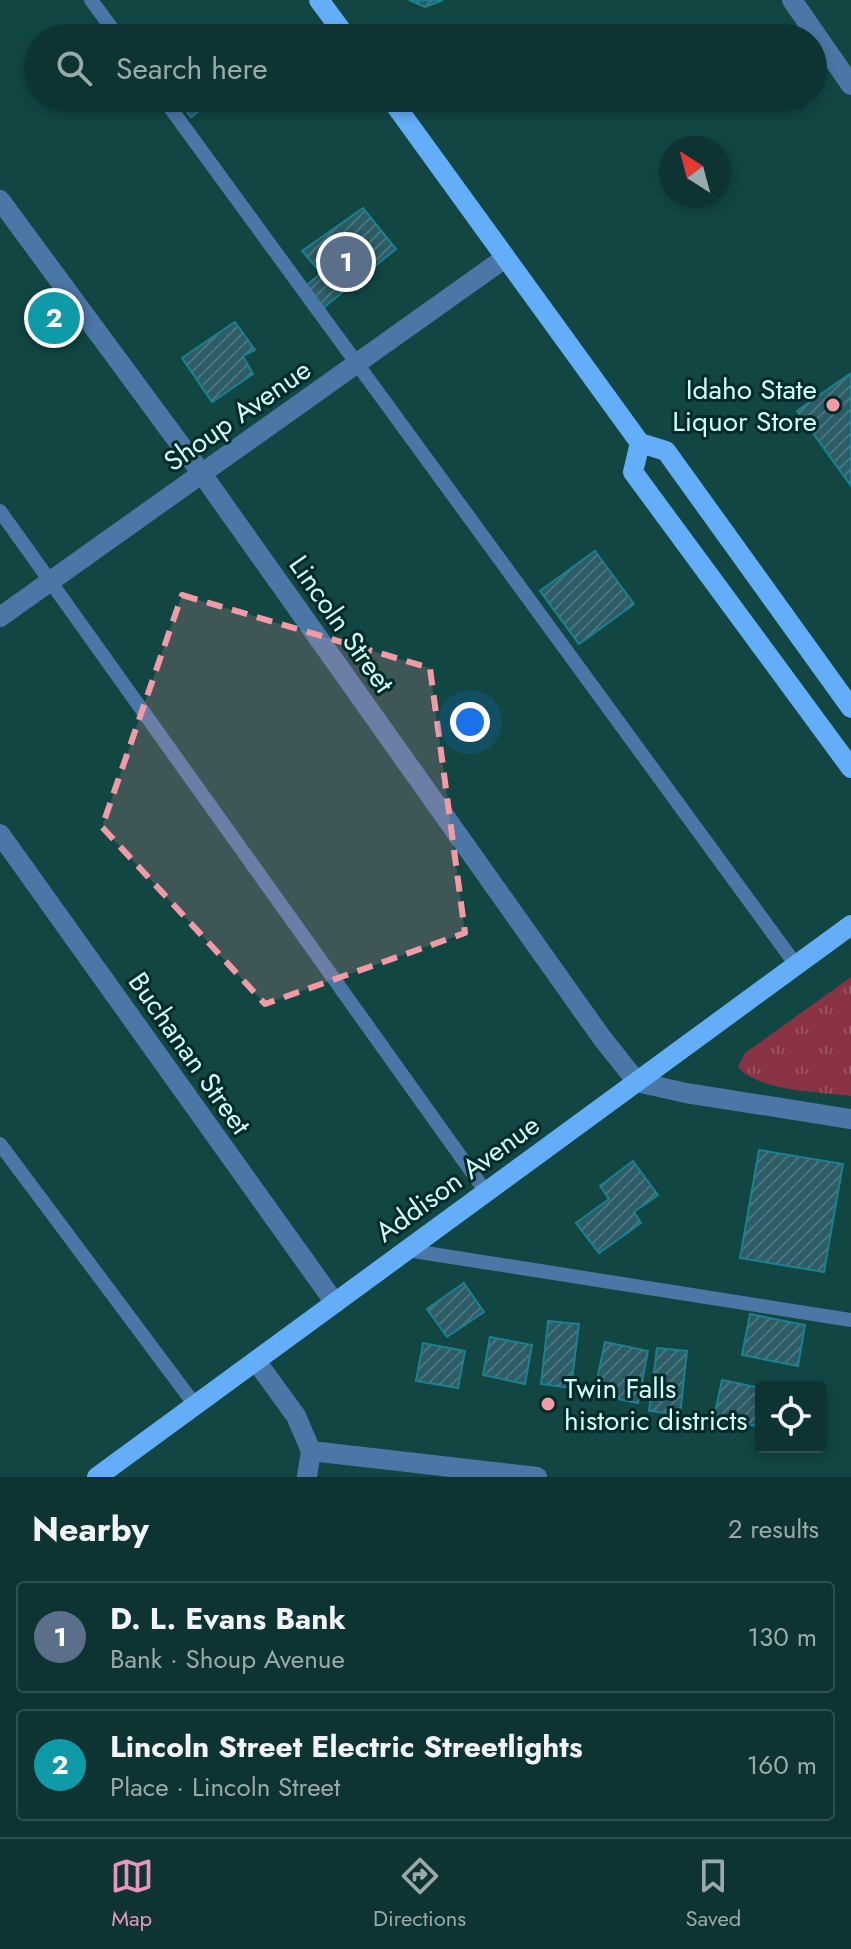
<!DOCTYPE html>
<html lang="en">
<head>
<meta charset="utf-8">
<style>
  body { margin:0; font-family:Jost,sans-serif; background:#163c3a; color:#f1f3f6 }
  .controls { position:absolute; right:24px; bottom:24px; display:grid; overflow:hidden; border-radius:8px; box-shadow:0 4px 12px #0003 }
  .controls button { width:72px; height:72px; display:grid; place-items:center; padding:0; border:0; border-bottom:2px solid #2d4f4d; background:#0d3432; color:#f1f3f6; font:40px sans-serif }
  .compass { position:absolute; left:659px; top:136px; width:72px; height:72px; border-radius:50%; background:#0d3432; box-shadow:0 4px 12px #0003; rotate:324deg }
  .you { position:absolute; left:470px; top:722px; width:28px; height:28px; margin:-20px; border:6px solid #fff; border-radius:50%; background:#1a73e8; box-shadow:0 0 0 12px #1a73e833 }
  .badge { display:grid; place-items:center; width:52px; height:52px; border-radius:50%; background:#e797bd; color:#fff; font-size:26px; font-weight:700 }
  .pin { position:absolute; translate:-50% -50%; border:4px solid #fff; box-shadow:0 2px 8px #0006 }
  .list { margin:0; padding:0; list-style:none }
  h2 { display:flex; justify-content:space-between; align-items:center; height:104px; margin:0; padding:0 32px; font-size:34px }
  h2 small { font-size:26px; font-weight:400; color:#9aaaac }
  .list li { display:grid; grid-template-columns:52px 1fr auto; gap:24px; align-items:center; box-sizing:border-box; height:112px; margin:0 16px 16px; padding:0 16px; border:2px solid #2d4f4d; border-radius:8px }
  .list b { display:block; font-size:30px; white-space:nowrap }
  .list p { margin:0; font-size:26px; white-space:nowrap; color:#9aaaac }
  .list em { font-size:26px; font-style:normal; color:#9aaaac }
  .icon { flex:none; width:44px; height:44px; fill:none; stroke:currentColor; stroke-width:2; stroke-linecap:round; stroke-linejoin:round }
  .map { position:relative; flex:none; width:851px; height:1477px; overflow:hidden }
  .search { position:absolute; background:#0d3432; box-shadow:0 4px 12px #0003; left:24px; right:24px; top:24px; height:88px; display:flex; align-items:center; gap:20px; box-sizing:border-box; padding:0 28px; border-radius:44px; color:#9aaaac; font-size:30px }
  .sheet { height:360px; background:#0d3432 }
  nav { display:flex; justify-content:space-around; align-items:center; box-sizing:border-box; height:112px; border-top:2px solid #2d4f4d; background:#0d3432; font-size:22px; color:#9aaaac }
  nav a { display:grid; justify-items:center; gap:4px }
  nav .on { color:#e797bd }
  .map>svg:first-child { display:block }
</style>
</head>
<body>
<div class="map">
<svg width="851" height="1477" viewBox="0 0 851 1477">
  <defs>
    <pattern id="grass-tufts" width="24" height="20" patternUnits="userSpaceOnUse" patternTransform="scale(2)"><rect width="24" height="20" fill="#893244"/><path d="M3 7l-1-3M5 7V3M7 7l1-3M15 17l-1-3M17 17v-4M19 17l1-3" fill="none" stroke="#995160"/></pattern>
    <pattern id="building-hatch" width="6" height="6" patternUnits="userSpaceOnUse" patternTransform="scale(2)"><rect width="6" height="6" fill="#2c5c65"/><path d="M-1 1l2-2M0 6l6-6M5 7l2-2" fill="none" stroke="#4a747c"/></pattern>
  </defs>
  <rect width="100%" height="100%" fill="#114643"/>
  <path fill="url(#grass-tufts)" d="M851 977V1096C821 1092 757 1091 738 1067L745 1053Z"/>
  <path fill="url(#building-hatch)" stroke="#1a8190" stroke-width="2" d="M409 0H443L425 7Z
    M176 98H216L191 117Z
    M363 208 396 249 323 308 306 286 321 273 302 251Z
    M235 322 255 350 243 356 253 374 212 402 182 358Z
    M851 373V486L797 411Z
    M595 551 634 604 579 644 540 591Z
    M759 1150 843 1164 824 1272 740 1258Z
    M633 1161 658 1195 634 1212 641 1223 599 1253 576 1223 609 1199 600 1186Z
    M464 1283 484 1312 447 1337 427 1309Z
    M750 1314 805 1325 798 1366 742 1355Z
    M548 1321 579 1324 571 1388 541 1384Z
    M490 1337 532 1345 525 1384 483 1375Z
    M605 1342 648 1351 638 1403 594 1394Z
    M423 1343 465 1351 458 1388 416 1381Z
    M657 1348 687 1351 680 1415 649 1411Z
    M722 1380 761 1388V1427L714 1417Z"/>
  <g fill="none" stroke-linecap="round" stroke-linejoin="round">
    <path stroke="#4a77a6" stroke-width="14" d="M91 0 119 38
      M163 98 796 965
      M0 511 486 1192
      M0 1144 195 1405
      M407 1250 851 1320"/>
    <path stroke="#4a77a6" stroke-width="20" d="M792 0 851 85
      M0 200 202 474 602 1038 637 1082 686 1093 851 1119
      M0 834 335 1303
      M256 1361 296 1416 311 1451 537 1477
      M307 1477 311 1451"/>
    <path stroke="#4a77a6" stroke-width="20" d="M0 617 505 258"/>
    <path stroke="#64aef9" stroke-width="20" d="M319 0 347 38
      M390 98 640 443 666 451 851 708
      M640 443 633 472 851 768
      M97 1477 851 925"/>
  </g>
  <path fill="#f39aa7" fill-opacity="0.2" stroke="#f39aa7" stroke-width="6" stroke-dasharray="16 10" stroke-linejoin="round" d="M182 595 430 668 465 933 265 1004 102 827Z"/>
  <g fill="#f39aa7" stroke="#002a29" stroke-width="3">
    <circle cx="833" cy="405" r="8"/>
    <circle cx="548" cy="1404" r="8"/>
  </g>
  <g text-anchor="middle" stroke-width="6" stroke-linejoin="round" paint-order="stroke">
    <g font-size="28" fill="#d0fcf8" stroke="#002a29" text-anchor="end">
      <text x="817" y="399">Idaho State<tspan x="817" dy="32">Liquor Store</tspan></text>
      <text x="564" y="1398" text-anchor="start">Twin Falls<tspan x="564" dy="32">historic districts</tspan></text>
    </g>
    <g font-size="28" fill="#d0fcf8" stroke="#002a29">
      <text transform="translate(237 415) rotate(-35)" y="10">Shoup Avenue</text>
      <text transform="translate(342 624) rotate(55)" y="10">Lincoln Street</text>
      <text transform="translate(190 1053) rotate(55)" y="10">Buchanan Street</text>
      <text transform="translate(457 1178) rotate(-36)" y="10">Addison Avenue</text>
    </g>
  </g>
</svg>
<div class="controls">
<button><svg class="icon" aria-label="locate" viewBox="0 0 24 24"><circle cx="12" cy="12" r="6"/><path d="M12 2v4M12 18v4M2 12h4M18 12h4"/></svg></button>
</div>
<svg class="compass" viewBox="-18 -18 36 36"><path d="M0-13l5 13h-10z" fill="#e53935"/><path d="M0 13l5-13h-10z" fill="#9aaaac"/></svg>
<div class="you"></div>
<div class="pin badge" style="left:346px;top:262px;background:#5c6f8a">1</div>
<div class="pin badge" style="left:54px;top:318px;background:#0f9aa8">2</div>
<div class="search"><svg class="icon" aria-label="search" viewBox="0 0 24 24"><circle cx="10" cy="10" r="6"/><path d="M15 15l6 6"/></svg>Search here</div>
</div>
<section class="sheet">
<h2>Nearby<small>2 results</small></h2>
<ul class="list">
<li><span class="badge" style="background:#5c6f8a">1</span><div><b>D. L. Evans Bank</b><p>Bank · Shoup Avenue</p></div><em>130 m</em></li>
<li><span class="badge" style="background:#0f9aa8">2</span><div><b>Lincoln Street Electric Streetlights</b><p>Place · Lincoln Street</p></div><em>160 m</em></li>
</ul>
</section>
<nav>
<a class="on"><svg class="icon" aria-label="map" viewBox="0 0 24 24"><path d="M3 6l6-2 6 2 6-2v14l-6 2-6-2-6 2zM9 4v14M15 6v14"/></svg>Map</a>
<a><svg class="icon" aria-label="directions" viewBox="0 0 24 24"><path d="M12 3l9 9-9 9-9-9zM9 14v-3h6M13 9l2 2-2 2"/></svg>Directions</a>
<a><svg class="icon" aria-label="saved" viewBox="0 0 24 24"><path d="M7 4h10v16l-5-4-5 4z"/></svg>Saved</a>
</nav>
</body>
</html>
